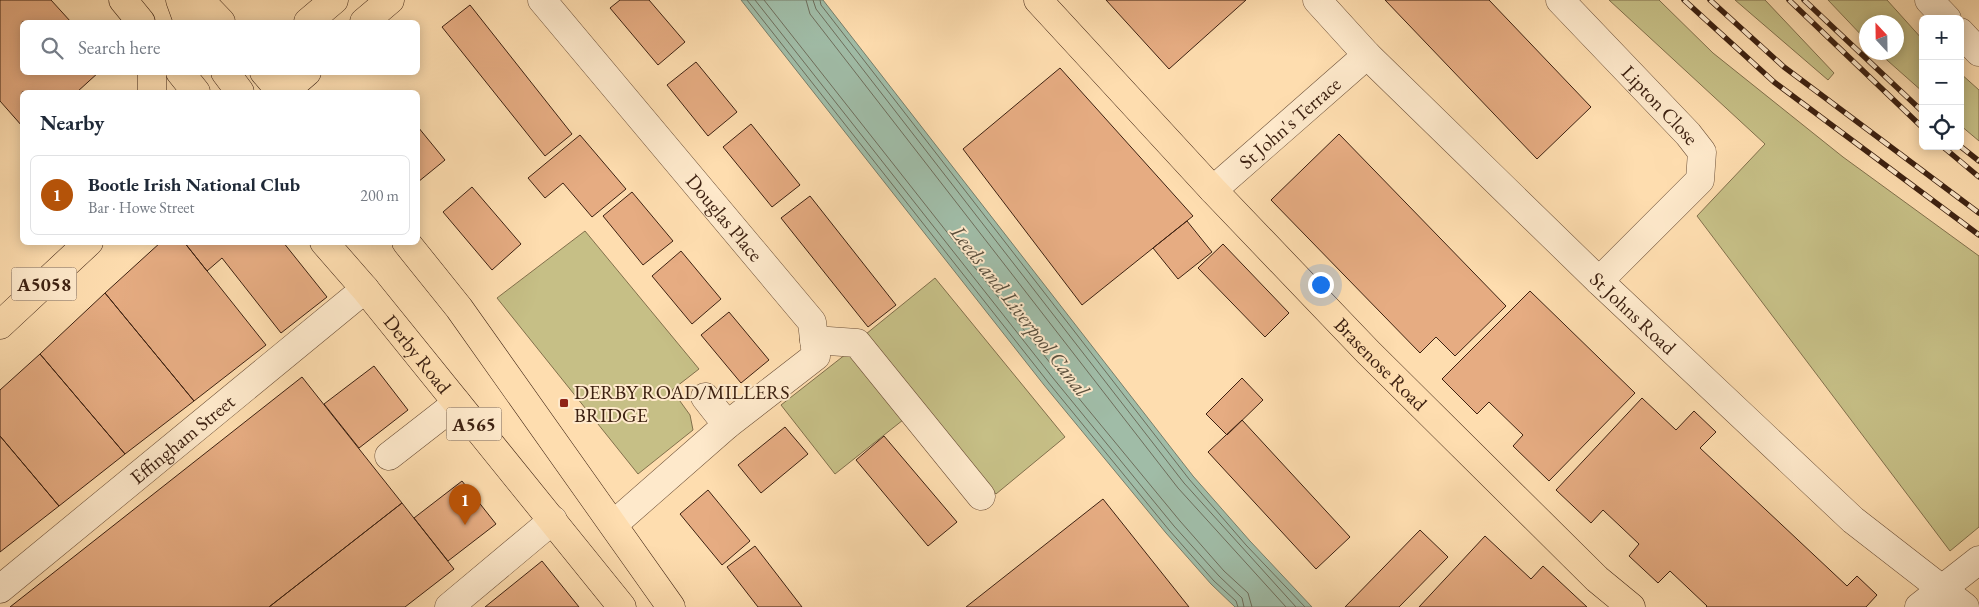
<!DOCTYPE html>
<html lang="en">
<head>
<meta charset="utf-8">
<style>
  body { margin:0; font-family:"EB Garamond",serif; background:#f2f2f3; color:#1f2937 }
  .controls { position:absolute; right:15px; top:15px; display:grid; overflow:hidden; border-radius:8px; box-shadow:0 2px 12px #0003 }
  .controls button { width:45px; height:45px; display:grid; place-items:center; padding:0; border:0; border-bottom:1px solid #e0e1e3; background:#fff; color:#1f2937; font:25px sans-serif }
  .compass { position:absolute; left:1859px; top:15px; width:45px; height:45px; border-radius:50%; background:#fff; box-shadow:0 2px 12px #0003; rotate:338deg }
  .you { position:absolute; left:1320px; top:284px; width:18px; height:18px; margin:-12px; border:4px solid #fff; border-radius:50%; background:#1a73e8; box-shadow:0 0 0 8px #1a73e833 }
  .badge { display:grid; place-items:center; width:32px; height:32px; border-radius:50%; background:#b45309; color:#fff; font-size:16px; font-weight:700 }
  .pin { position:absolute; translate:-50% -41px; filter:drop-shadow(0 1px 2px #0008) }
  .pin::after { content:''; position:absolute; top:26px; width:18px; height:15px; background:inherit; clip-path:polygon(0 0,100% 0,50% 100%) }
  .list { margin:0; padding:0; list-style:none }
  h2 { display:flex; justify-content:space-between; align-items:center; height:65px; margin:0; padding:0 20px; font-size:21px }
  h2 small { font-size:16px; font-weight:400; color:#747a83 }
  .list li { display:grid; grid-template-columns:32px 1fr auto; gap:15px; align-items:center; box-sizing:border-box; height:80px; margin:0 10px 10px; padding:0 10px; border:1px solid #e0e1e3; border-radius:8px }
  .list b { display:block; font-size:19px; white-space:nowrap }
  .list p { margin:0; font-size:16px; white-space:nowrap; color:#747a83 }
  .list em { font-size:16px; font-style:normal; color:#747a83 }
  .icon { flex:none; width:28px; height:28px; fill:none; stroke:currentColor; stroke-width:2; stroke-linecap:round; stroke-linejoin:round }
  .map { position:relative; flex:none; width:1979px; height:607px; overflow:hidden }
  .search { position:absolute; background:#fff; box-shadow:0 2px 12px #0003; left:20px; top:20px; width:400px; height:55px; display:flex; align-items:center; gap:12px; box-sizing:border-box; padding:0 18px; border-radius:8px; color:#747a83; font-size:19px }
  .panel { position:absolute; background:#fff; box-shadow:0 2px 12px #0003; left:20px; top:90px; width:400px; height:155px; border-radius:8px }
  .map>svg:first-child { display:block }
</style>
</head>
<body>
<div class="map">
<svg width="1979" height="607" viewBox="0 0 1979 607">
  <rect width="100%" height="100%" fill="#feddaf"/>
  <filter id="stains"><feTurbulence type="fractalNoise" baseFrequency=".004" numOctaves="4"/><feColorMatrix values="0 0 0 0 .2 0 0 0 0 .09 0 0 0 0 .02 0 0 0 .5 -.17"/></filter>
  <radialGradient id="worn" r=".72"><stop offset=".6" stop-color="#630" stop-opacity="0"/><stop offset="1" stop-color="#630" stop-opacity=".3"/></radialGradient>
  <path fill="#c6bf86" stroke="#82704c" d="M1609 0H1659L1713 53 1843 157 1979 256V527L1950 551 1697 216 1765 144Z
    M1735 0H1765L1834 73 1828 80Z
    M1828 0H1887L1923 40V92L1879 53 1896 52V22H1866V40Z
    M1960 73 1979 90V141L1960 125Z
    M585 231 699 369 672 390 690 415 693 430 638 474 497 298Z
    M935 278 1065 437 996 494 866 334Z
    M855 347 908 416 835 474 781 405Z"/>
  <path fill="#a0bca7" stroke="#787e6b" d="M741 0H823L1193 476 1250 541 1312 607H1235L1211 584 1166 533 1044 385Z"/>
  <g fill="none" stroke-linecap="round" stroke-linejoin="round">
    <path stroke="#6e6e5c" stroke-width="1" d="M747 0 1048 382 1169 530 1214 581 1236 601 1238 607
      M755 0 1053 378 1174 526 1219 576 1242 598 1244 607
      M764 0 1058 373 1180 521 1224 571 1248 593 1252 607
      M806 0 810 14 1178 488 1286 607
      M813 0 816 9 1184 483 1296 607
      M820 0 821 5 1189 479 1246 545 1305 607"/>
  </g>
  <path fill="#e6ac82" stroke="#3d2111" d="M0 0H51L71 22H22V72H99L77 92H22V126L0 101Z
    M620 0H649L685 42 658 65 610 8Z
    M1106 0H1246L1169 69Z
    M1385 0H1489L1591 107 1537 159Z
    M470 5 572 134 545 156 442 27Z
    M696 62 737 112 708 136 667 85Z
    M1060 68 1193 216 1082 305 963 149Z
    M751 124 800 185 772 207 723 147Z
    M418 127 445 160 418 182Z
    M1339 134 1506 306 1455 356 1436 337 1420 353 1271 200Z
    M580 135 626 189 592 217 563 183 545 198 528 178Z
    M472 187 521 244 492 270 443 212Z
    M632 192 673 241 643 265 603 216Z
    M810 196 896 305 868 327 781 218Z
    M1187 221 1212 252 1178 279 1153 248Z
    M161 242H184L266 345 194 401 105 293Z
    M184 242H283L327 297 281 333 222 258 207 271Z
    M1223 244 1289 313 1265 337 1198 268Z
    M681 251 721 299 692 324 652 276Z
    M1530 291 1635 393 1549 481 1513 446 1523 435 1489 402 1477 414 1442 379Z
    M105 293 194 401 125 454 40 354Z
    M729 312 769 360 741 383 701 335Z
    M40 354 125 454 59 506 0 436V390Z
    M374 366 408 410 359 448 324 404Z
    M302 377 402 503 269 607H10Z
    M1242 378 1263 400 1227 435 1206 414Z
    M1642 398 1676 430 1694 411 1716 432 1700 448 1847 586 1857 576 1877 595 1866 607H1706L1707 606 1670 571 1658 583 1629 556 1639 544 1603 510 1591 523 1556 490Z
    M1242 420 1350 537 1316 569 1208 452Z
    M785 427 808 454 761 493 738 465Z
    M0 436 59 506 0 552Z
    M884 436 957 522 928 546 856 460Z
    M462 481 496 524 448 561 414 518Z
    M708 490 750 541 722 565 680 514Z
    M1103 499 1189 607H966Z
    M402 503 454 569 405 607H269Z
    M1420 530 1448 557 1399 607H1345Z
    M1485 536 1531 579 1543 566 1587 607H1419Z
    M755 546 802 607H758L727 567Z
    M542 561 579 607H485Z"/>
  <g fill="none" stroke-linecap="round" stroke-linejoin="round">
    <defs>
      <g id="minor">
        <path id="s1" d="M542 0 812 322 816 356 727 425 614 524"/>
        <path id="s2" d="M1317 0 1367 55 1599 281 1853 520 1965 607"/>
        <path id="s3" d="M1560 0 1688 134 1702 152 1700 180 1599 281"/>
        <path d="M1929 0 1947 19"/>
        <path d="M1960 32 1979 52"/>
        <path id="s4" d="M1213 190 1367 55"/>
        <path d="M814 340 857 343 981 496"/>
        <path d="M705 397 727 425"/>
        <path d="M389 456 457 403"/>
        <path id="s5" d="M0 589 365 289"/>
        <path d="M449 607 553 520"/>
        <path d="M1919 607 1979 560"/>
      </g>
      <g id="major">
        <path id="s6" d="M1038 0 1213 190 1368 352 1597 579 1631 607"/>
        <path d="M152 92V72"/>
        <path d="M0 325 89 242"/>
      </g>
      <g id="highway">
        <path d="M123 0 141 22"/>
        <path d="M180 0 188 22"/>
        <path d="M200 0 221 22"/>
        <path d="M308 22 334 0"/>
        <path d="M364 22 390 0"/>
        <path d="M180 72 196 92"/>
        <path d="M225 72 240 92"/>
        <path d="M264 72 281 92"/>
        <path d="M284 92 307 72"/>
        <path id="s7" d="M324 242 365 289 622 607"/>
        <path d="M406 242 459 308 671 607"/>
      </g>
    </defs>
    <use href="#minor" stroke="#6d5038" stroke-width="29"/>
    <use href="#major" stroke="#3d2111" stroke-width="29"/>
    <use href="#highway" stroke="#3d2111" stroke-width="29"/>
    <use href="#minor" stroke="#fee9cb" stroke-width="28"/>
    <use href="#major" stroke="#feddaf" stroke-width="28"/>
    <use href="#highway" stroke="#feddaf" stroke-width="28"/>
    <defs>
      <path id="rail" d="M1684 0 1774 82 1979 235
        M1710 0 1784 67 1979 213
        M1789 0 1923 128
        M1804 0 1923 112
        M1942 146 1979 177
        M1960 146 1979 161"/>
    </defs>
    <use href="#rail" stroke="#3d2111" stroke-width="5.5"/>
    <use href="#rail" stroke="#fee9cb" stroke-width="4" stroke-dasharray="11" stroke-linecap="butt"/>
  </g>
  <rect fill="#8f2418" stroke="#fee9cb" stroke-width="2" x="559" y="398" width="10" height="10" rx="2.5"/>
  <g text-anchor="middle" stroke-width="4" stroke-linejoin="round" paint-order="stroke">
    <g fill="#fee9cb" stroke="#775d49" stroke-width="1">
      <rect x="11.5" y="267.5" width="65" height="33" rx="4"/>
      <rect x="446.5" y="407.5" width="55" height="33" rx="4"/>
    </g>
    <g font-size="19" font-weight="bold" fill="#3d2111">
      <text x="44" y="291">A5058</text>
      <text x="474" y="431">A565</text>
    </g>
    <g font-size="20" fill="#3d2111" stroke="#fee9cb">
      <text dy="7" stroke="none"><textPath href="#s3" startOffset="145">Lipton Close</textPath></text>
      <text dy="7" stroke="none"><textPath href="#s4" startOffset="102">St John's Terrace</textPath></text>
      <text dy="7" stroke="none"><textPath href="#s1" startOffset="284">Douglas Place</textPath></text>
      <text dy="7" stroke="none"><textPath href="#s2" startOffset="445">St Johns Road</textPath></text>
      <text dy="7" stroke="none"><textPath href="#s7" startOffset="146">Derby Road</textPath></text>
      <text dy="7" stroke="none"><textPath href="#s6" startOffset="500">Brasenose Road</textPath></text>
      <text dy="7" stroke="none"><textPath href="#s5" startOffset="236">Effingham Street</textPath></text>
    </g>
    <g font-size="20" fill="#3d2111" stroke="#fee9cb" text-anchor="start">
      <text x="574" y="399">DERBY ROAD/MILLERS<tspan x="574" dy="23">BRIDGE</tspan></text>
    </g>
    <g font-size="21" font-style="italic" fill="#5b503e" stroke="#fee9cb">
      <text transform="translate(1020 311) rotate(52)" y="7">Leeds and Liverpool Canal</text>
    </g>
  </g>
  <rect width="100%" height="100%" filter="url(#stains)"/>
  <rect width="100%" height="100%" fill="url(#worn)"/>
</svg>
<div class="controls">
<button>+</button>
<button>−</button>
<button><svg class="icon" aria-label="locate" viewBox="0 0 24 24"><circle cx="12" cy="12" r="6"/><path d="M12 2v4M12 18v4M2 12h4M18 12h4"/></svg></button>
</div>
<svg class="compass" viewBox="-18 -18 36 36"><path d="M0-13l5 13h-10z" fill="#e53935"/><path d="M0 13l5-13h-10z" fill="#747a83"/></svg>
<div class="you"></div>
<div class="pin badge" style="left:465px;top:525px">1</div>
<div class="search"><svg class="icon" aria-label="search" viewBox="0 0 24 24"><circle cx="10" cy="10" r="6"/><path d="M15 15l6 6"/></svg>Search here</div>
<section class="panel">
<h2>Nearby<small></small></h2>
<ul class="list">
<li><span class="badge">1</span><div><b>Bootle Irish National Club</b><p>Bar · Howe Street</p></div><em>200 m</em></li>
</ul>
</section>
</div>
</body>
</html>
